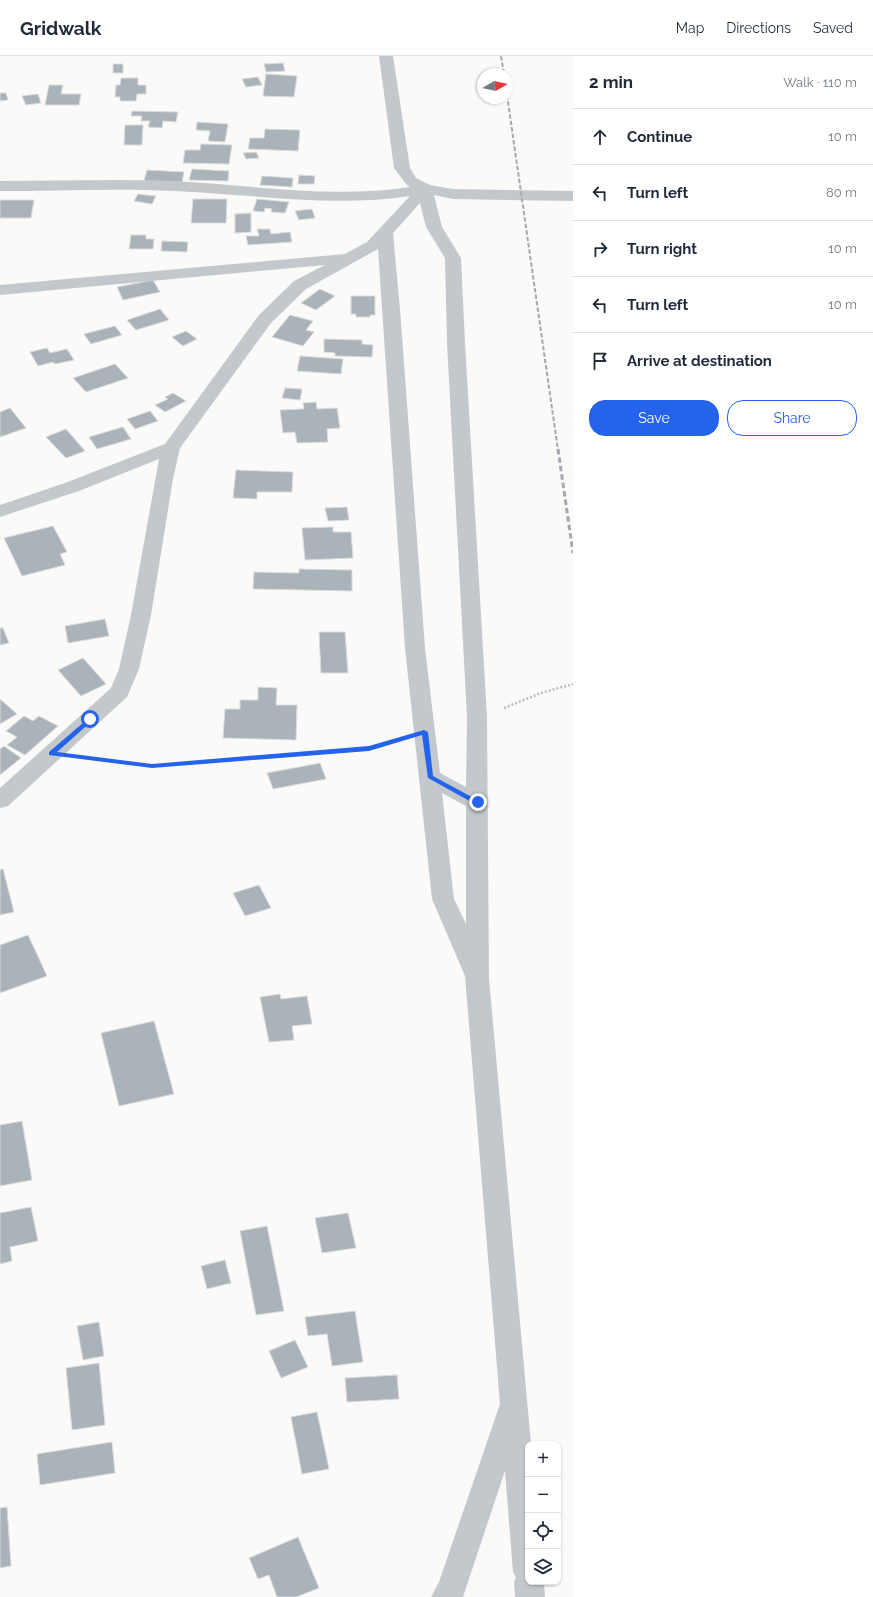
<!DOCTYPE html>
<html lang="en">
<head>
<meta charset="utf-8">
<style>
  body { margin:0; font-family:Raleway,sans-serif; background:#f6f6f7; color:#1f2937 }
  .controls { position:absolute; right:12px; bottom:12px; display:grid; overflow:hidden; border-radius:8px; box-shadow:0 1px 3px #0004 }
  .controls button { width:36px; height:36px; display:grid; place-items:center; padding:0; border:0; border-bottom:1px solid #e0e1e3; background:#fff; color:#1f2937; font:20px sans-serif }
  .compass { position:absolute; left:477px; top:12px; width:36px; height:36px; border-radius:50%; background:#fff; box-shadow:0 1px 3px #0004; rotate:81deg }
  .stop { position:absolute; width:12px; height:12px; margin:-9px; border:3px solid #2563eb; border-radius:50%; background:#fff }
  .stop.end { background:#2563eb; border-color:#fff; box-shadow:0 1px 4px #0008 }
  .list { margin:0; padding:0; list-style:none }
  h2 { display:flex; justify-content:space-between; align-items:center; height:52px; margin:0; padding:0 16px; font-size:17px }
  h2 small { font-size:13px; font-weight:400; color:#747a83 }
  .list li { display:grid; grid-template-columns:26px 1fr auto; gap:12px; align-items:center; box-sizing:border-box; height:56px; padding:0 16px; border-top:1px solid #e0e1e3 }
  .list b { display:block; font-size:15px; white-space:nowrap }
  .list em { font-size:13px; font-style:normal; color:#747a83 }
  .actions { display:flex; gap:8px; padding:12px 16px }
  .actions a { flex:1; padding:9px 0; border:1px solid #2563eb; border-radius:16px; text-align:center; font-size:14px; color:#2563eb }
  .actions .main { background:#2563eb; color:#fff }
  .icon { flex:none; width:22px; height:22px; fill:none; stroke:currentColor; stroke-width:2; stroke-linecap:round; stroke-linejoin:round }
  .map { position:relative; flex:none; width:573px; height:1541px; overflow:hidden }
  header { display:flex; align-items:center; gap:24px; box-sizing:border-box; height:56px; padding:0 20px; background:#fff; border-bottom:1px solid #e0e1e3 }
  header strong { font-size:19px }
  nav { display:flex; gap:22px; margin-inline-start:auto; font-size:14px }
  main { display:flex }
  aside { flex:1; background:#fff }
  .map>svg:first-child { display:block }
</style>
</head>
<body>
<header>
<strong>Gridwalk</strong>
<nav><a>Map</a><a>Directions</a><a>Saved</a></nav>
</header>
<main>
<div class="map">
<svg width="573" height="1541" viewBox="0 0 573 1541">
  <rect width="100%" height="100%" fill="#fafaf8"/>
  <path fill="#aab3b9" stroke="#dcdcda" d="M283 7 285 15 266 16 264 8Z
    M113 8H123V17H113Z
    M266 18 297 20 294 41 263 40Z
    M258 21 262 29 246 31 242 23Z
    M121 22H138V29H146V38H137L136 45H120V41H115L116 29H120Z
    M49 29H63L61 38H81L79 49H45Z
    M0 37H6L8 44 0 45Z
    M38 38 41 47 26 49 22 40Z
    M132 55 178 56 176 66 163 65 162 72 148 71 150 65H141L142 60H131Z
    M197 66 228 68 225 86 208 85 210 75 196 74Z
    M125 69H143L142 89H124Z
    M265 73 300 74 298 95 248 93 250 82H264Z
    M201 88 232 89 229 108 183 107 185 94H200Z
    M256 96 259 102 246 103 243 97Z
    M192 113 229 115 228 125 189 124Z
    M147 114 184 116 182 126 144 125Z
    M299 119 315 120 314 128H298Z
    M262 120 293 122 292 131 260 129Z
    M138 138 156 140 152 148 134 145Z
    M193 143H227L226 167H191Z
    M257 143 289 146 285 157 271 156 272 153 265 152 264 156 253 155Z
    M0 144H34L31 162H0Z
    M312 153 315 162 299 164 295 155Z
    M251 157V176L235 177V158Z
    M257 173H270L271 178 290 176 292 186 248 189 246 180H259Z
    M131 179H146V183H154L153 193H129Z
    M162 185 188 186 187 196 161 195Z
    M153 224 160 236 123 244 117 231Z
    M320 233 335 240 316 254 301 247Z
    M351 240H375V259H370V261H356V258H351Z
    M160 253 169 264 136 274 127 264Z
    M290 259 313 265 306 274 314 276 303 290 272 281Z
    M115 270 122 279 91 288 84 278Z
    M186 275 197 283 183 290 172 281Z
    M324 283 362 284V288L373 289 372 301 335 300V297L324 296Z
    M47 292 50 297 67 293 74 304 55 308 53 306 38 310 30 296Z
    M300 300 343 303 341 318 297 315Z
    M115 308 128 322 86 336 73 322Z
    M285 332 302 333 300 344 282 342Z
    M173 337 186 345 165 356 155 349 168 343 165 341Z
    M316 346 317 353 337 352 340 372 327 373 328 386 297 387 295 376 283 377 280 354 304 353 303 347Z
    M10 352 26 372 0 381V356Z
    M150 355 158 365 135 373 127 363Z
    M123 371 131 383 97 393 89 381Z
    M66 373 85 395 66 402 46 381Z
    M236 414 293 416 292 436H257V443L233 442Z
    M347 451 349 464 328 465 325 452Z
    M53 470 67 496 60 498 65 509 22 520 4 482Z
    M333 471V476H351L353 502 305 504 302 472Z
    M299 513 352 514V535L253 533 254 516 299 517Z
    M105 563 109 580 68 587 65 570Z
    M0 572H3L9 587 0 589Z
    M319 576H345L348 617H321Z
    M83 602 106 628 81 640 58 614Z
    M258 631 277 632 276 649H297L296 684 223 682 225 653H240V644H258Z
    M0 643 17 658 0 668Z
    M24 660 33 665 39 660 58 670 25 699 7 689 17 681 6 675Z
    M4 690 21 702 0 719V693Z
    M320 707 326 723 273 733 267 717Z
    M3 813 14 856 0 859V814Z
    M259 829 271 852 245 860 233 837Z
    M28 879 47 920 0 937V889Z
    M280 938 281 943 307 940 312 968 292 970 294 984 269 986 260 941Z
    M154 965 174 1038 119 1050 101 977Z
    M22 1065 32 1124 0 1130V1069Z
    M31 1151 38 1185 10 1191 12 1205 0 1208V1157Z
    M348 1157 356 1192 322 1197 315 1162Z
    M267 1170 284 1255 256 1259 240 1175Z
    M225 1204 231 1227 207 1233 201 1210Z
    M355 1255 363 1306 332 1310 327 1278 308 1280 305 1261Z
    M99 1266 104 1300 83 1304 77 1270Z
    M295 1284 308 1311 281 1322 269 1295Z
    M99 1307 105 1369 72 1374 66 1312Z
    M397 1319 399 1343 347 1346 345 1322Z
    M317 1356 329 1413 302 1418 291 1361Z
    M112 1386 115 1417 40 1429 37 1398Z
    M7 1451 11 1510 0 1512V1452Z
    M298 1481 319 1532 296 1541H277L269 1519 258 1523 249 1502Z"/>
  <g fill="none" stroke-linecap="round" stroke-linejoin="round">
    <path stroke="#bbbfc2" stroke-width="2.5" stroke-dasharray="2 2" stroke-linecap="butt" d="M504 652 541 637 573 628
      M87 702 152 710 369 692 397 684"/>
    <path fill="#c3c8cc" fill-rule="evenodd" d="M379 0H393L410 112 416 122 430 129 453 133 573 135V145L453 143 434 139 442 171 461 202 465 287 487 661 489 923 531 1388H528V1526H544L545 1541H515L514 1526 516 1522 513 1516 505 1415 463 1541H431L439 1526 500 1348 465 920 432 843 405 592 378 193 306 233 271 267 180 392 173 423 151 559 139 613 127 641 8 750 0 752V732L111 632 119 613 131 559 159 403 79 435 0 461V449L65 427 165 388 259 259 294 225 325 209 0 239V229L345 198 367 186 410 140C332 152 252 138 173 135 116 132 58 135 0 135V125C58 125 116 123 173 125 252 129 332 143 410 131L406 128 394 112ZM420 147 426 171 445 202 447 287 467 661 466 731 440 717 425 592 400 253 393 177ZM442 737 466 750V868L454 843Z"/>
    <path stroke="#a2aab0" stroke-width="2" stroke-dasharray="4.5 2" stroke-linecap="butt" d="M501 0 504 18
      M507 39 558 394"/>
    <path stroke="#a2aab0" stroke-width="3" stroke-dasharray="5.5 3" stroke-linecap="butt" d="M558 393 573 497"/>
  </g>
  <path fill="#2563eb" d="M90 661 93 663 92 665 57 696 152 708 369 690 424 674 428 676 433 720 481 746 478 748H475L428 722 422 679 369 695 152 712 49 699V696Z"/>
</svg>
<div class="controls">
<button>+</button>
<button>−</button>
<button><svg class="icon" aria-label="locate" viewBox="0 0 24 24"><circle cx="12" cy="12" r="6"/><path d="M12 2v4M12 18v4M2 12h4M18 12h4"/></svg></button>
<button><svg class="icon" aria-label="layers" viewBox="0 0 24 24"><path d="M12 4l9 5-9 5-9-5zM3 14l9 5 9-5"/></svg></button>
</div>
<svg class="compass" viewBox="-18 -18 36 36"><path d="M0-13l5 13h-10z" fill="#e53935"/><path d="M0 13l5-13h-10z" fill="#747a83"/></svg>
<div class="stop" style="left:90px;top:663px"></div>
<div class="stop end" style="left:478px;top:746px"></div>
</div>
<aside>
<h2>2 min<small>Walk · 110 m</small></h2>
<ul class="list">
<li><svg class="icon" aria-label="ahead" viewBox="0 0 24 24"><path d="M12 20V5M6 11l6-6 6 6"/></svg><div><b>Continue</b></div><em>10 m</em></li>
<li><svg class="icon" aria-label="left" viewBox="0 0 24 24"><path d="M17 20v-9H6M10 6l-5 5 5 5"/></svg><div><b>Turn left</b></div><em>80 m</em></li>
<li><svg class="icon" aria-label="right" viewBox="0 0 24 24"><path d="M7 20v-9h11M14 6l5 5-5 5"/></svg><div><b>Turn right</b></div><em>10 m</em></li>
<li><svg class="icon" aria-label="left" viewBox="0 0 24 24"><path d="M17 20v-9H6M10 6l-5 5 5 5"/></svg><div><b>Turn left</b></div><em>10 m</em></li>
<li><svg class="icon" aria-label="arrive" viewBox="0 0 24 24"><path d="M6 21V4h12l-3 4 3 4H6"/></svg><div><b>Arrive at destination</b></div></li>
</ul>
<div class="actions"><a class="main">Save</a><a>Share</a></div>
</aside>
</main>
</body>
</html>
